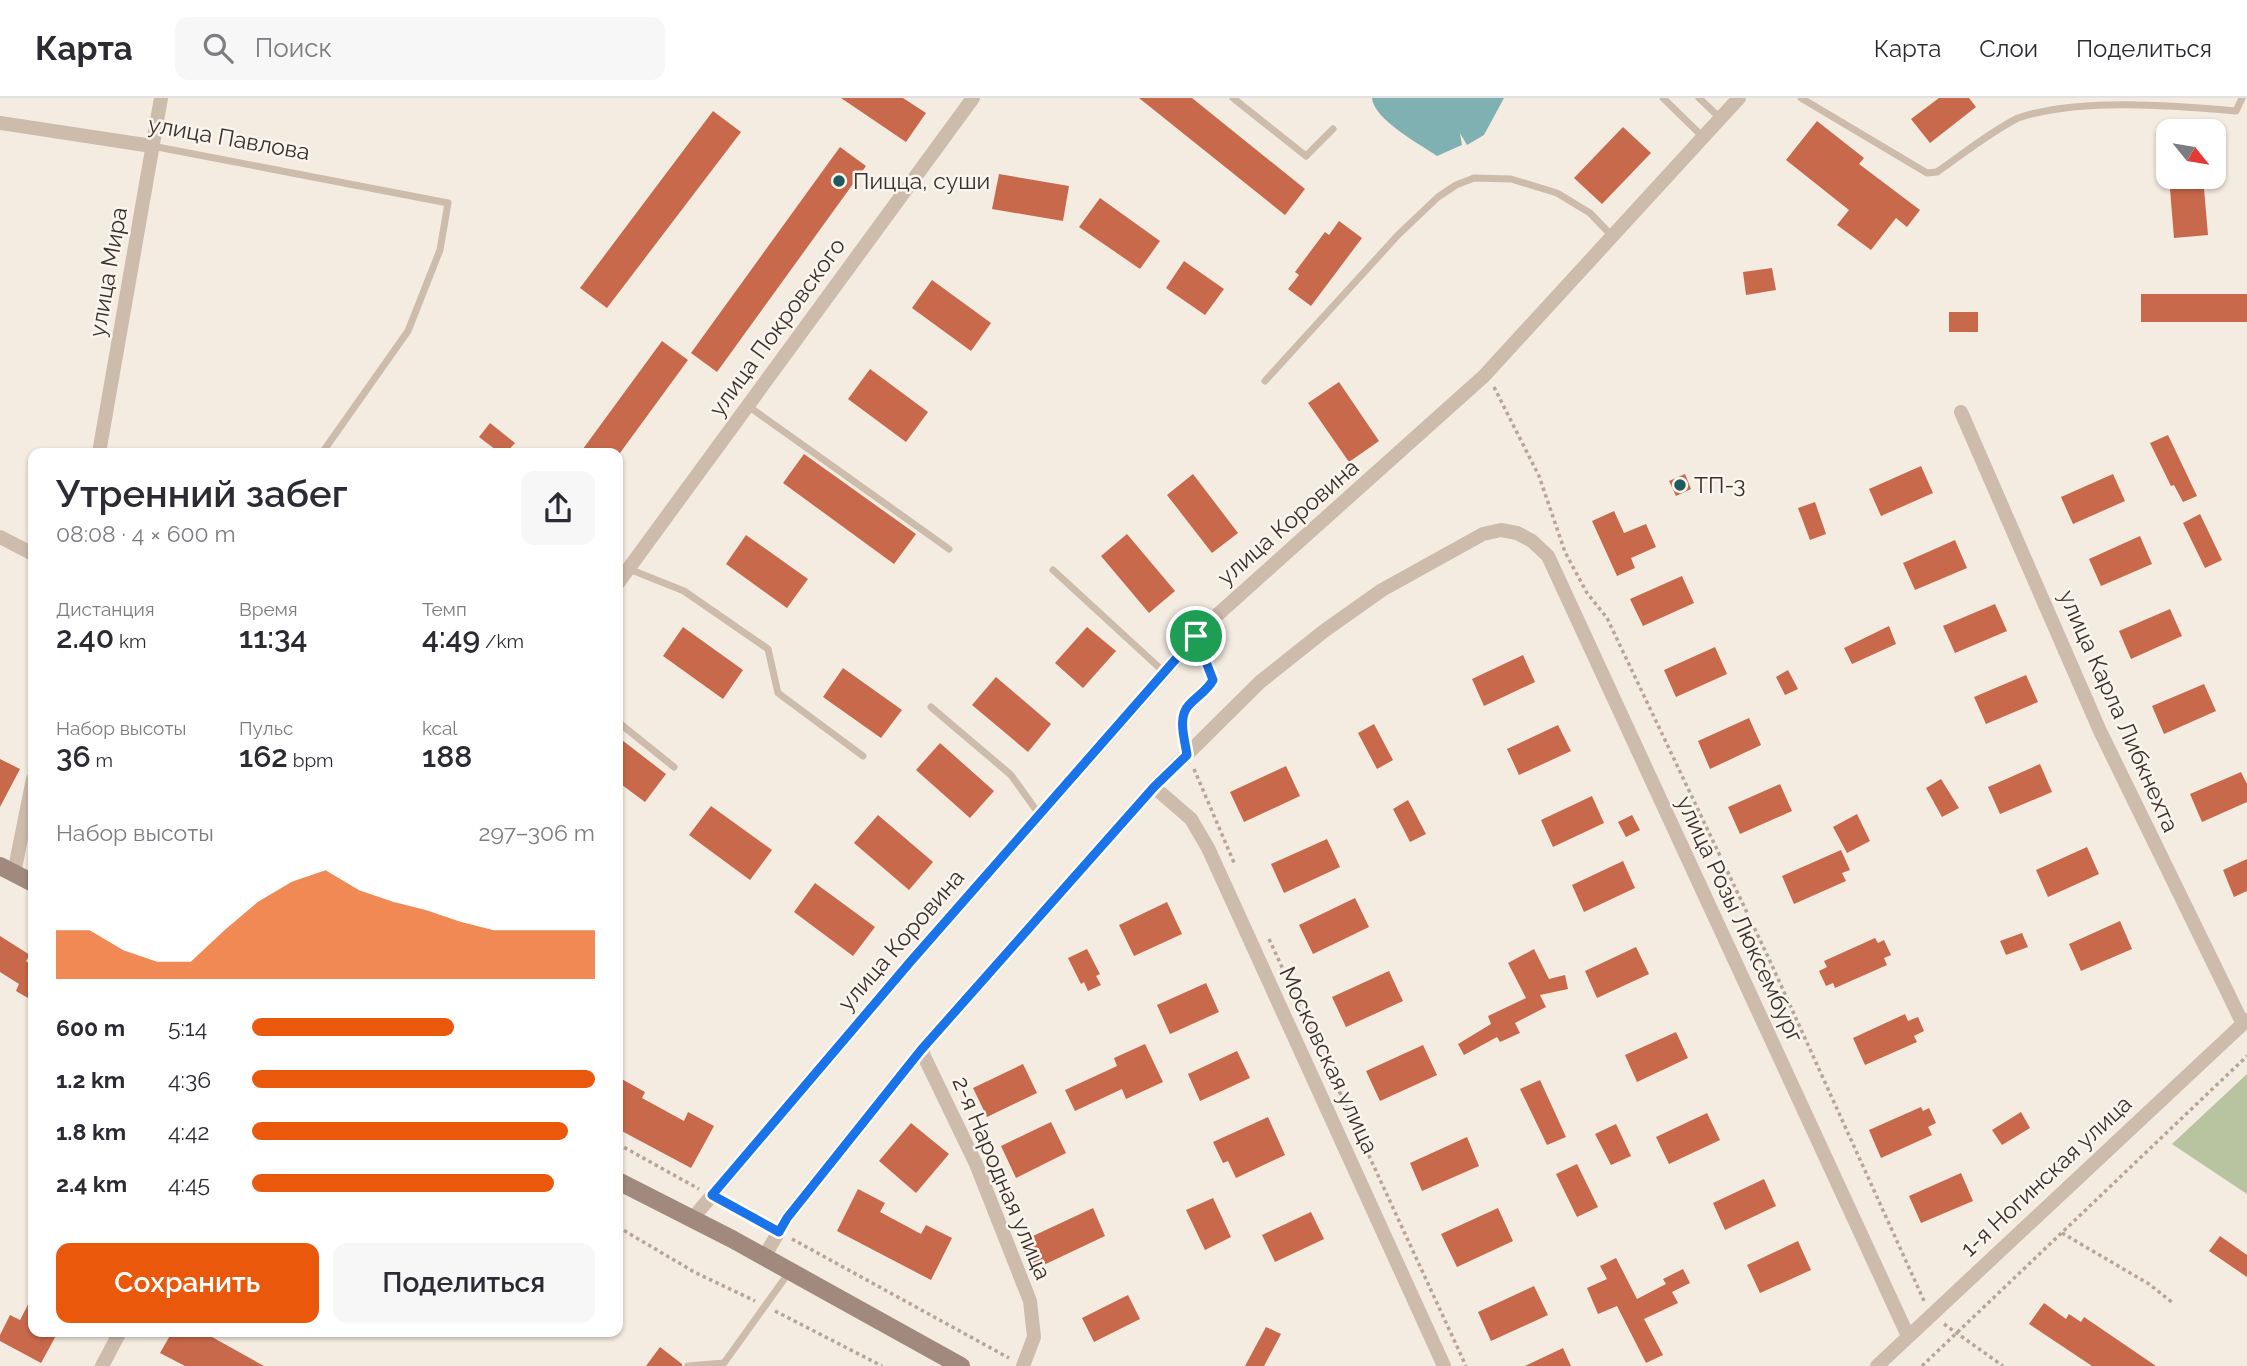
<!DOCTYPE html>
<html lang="ru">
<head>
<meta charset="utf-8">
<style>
	body { margin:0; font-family:Raleway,sans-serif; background:#f7f7f7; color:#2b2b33; height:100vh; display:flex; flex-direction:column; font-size:26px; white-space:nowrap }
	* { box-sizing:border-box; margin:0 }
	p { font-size:23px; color:#7c7c81 }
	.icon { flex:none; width:38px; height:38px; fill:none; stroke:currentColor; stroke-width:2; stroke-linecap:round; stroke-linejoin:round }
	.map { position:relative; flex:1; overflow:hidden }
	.drawer { position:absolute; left:28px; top:350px; width:595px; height:889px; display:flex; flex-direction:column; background:#fff; border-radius:14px; box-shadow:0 2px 5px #0004 }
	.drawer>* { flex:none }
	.needle { width:46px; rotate:120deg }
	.controls { position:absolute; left:2156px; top:21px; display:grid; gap:14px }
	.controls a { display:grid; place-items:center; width:70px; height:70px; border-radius:14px; background:#fff; box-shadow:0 2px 5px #0004; font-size:35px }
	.pin { position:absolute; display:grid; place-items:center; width:60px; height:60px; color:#fff; margin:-30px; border:4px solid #fff; border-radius:50%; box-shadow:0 2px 7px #0007 }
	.round { display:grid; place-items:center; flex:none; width:74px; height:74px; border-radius:14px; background:#f7f7f7 }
	.summary { display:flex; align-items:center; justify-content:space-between; height:119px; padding:0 28px }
	h1 { font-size:38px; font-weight:600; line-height:52px }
	.stats { display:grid; grid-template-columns:repeat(3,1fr); gap:10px; height:119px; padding:7px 28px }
	.stats div { display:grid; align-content:center }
	.stats b { font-size:30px; font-weight:600 }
	.stats small { font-size:19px; font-weight:400 }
	.stats p { font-size:19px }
	.chart { height:196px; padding:14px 28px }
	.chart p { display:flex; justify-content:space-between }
	.chart svg { width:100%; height:126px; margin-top:7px; fill:#ea580c; opacity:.7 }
	.cta { display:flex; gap:14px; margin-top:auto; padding:14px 28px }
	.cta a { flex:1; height:80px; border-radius:14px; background:#ea580c; color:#fff; font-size:28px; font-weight:600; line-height:80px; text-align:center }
	.cta a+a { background:#f7f7f7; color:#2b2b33 }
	ul { padding:0 28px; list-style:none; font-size:23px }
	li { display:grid; grid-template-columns:112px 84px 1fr; align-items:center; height:52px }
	li i { height:18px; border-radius:9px; background:#ea580c }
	header { display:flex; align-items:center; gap:42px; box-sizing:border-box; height:98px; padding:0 35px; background:#fff; border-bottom:2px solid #e1e1e2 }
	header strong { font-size:33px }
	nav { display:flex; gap:38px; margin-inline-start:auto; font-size:24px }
	.search { width:490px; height:63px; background:#f7f7f7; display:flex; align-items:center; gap:18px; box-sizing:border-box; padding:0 24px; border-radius:14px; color:#7c7c81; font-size:26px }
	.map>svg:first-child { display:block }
</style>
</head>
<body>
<header>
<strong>Карта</strong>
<div class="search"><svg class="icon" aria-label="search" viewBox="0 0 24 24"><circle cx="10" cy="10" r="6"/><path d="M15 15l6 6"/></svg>Поиск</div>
<nav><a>Карта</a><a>Слои</a><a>Поделиться</a></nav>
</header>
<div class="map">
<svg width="2247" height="1268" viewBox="0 0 2247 1268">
	<rect width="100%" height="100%" fill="#f4ebe1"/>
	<polygon fill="#b8c4a0" points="2247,976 2247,1096 2172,1046"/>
	<path fill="#7fb0b2" d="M1372,0H1504L1484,37L1467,47L1460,35L1462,47L1437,58C1420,46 1374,22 1372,0Z"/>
	<g fill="#c8694b">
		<polygon points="841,0 903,0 926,15 906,44"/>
		<polygon points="1139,0 1192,0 1305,91 1285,117"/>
		<polygon points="1939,0 1969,0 1976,9 1930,45 1911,21"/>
		<polygon points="713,13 741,34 607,210 580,190"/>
		<polygon points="1817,23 1864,60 1859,66 1920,112 1907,129 1896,120 1871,152 1837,127 1849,112 1786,62"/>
		<polygon points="1623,29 1651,55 1602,106 1574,80"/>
		<polygon points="840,49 866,68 717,274 691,255"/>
		<polygon points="999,76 1069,88 1063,123 992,111"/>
		<polygon points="2169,79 2203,79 2208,137 2174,140"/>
		<polygon points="1100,100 1160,143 1140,171 1079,129"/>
		<polygon points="1339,123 1362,140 1311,208 1288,191 1299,177 1295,174 1325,134 1329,137"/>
		<polygon points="1184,163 1224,191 1205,217 1166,190"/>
		<polygon points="1772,170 1776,192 1746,197 1743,174"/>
		<polygon points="932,182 991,225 971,253 912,210"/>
		<rect x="2141" y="196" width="106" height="28"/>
		<rect x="1949" y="214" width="29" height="20"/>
		<polygon points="662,243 688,262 620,355 580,355"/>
		<polygon points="870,271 928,314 906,344 848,301"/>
		<polygon points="1339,284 1379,343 1349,364 1308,305"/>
		<polygon points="490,325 515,345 506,355 500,355 479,339"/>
		<polygon points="2168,337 2197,398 2183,404 2174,387 2171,388 2150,345"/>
		<polygon points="804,356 916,436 894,466 783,385"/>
		<polygon points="1921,368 1933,395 1881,418 1869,391"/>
		<polygon points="1193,376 1238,435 1212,455 1167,397"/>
		<polygon points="1685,376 1691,391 1676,398 1669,383"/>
		<polygon points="2113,376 2125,403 2073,426 2061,399"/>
		<polygon points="1815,404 1826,436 1810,442 1798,410"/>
		<polygon points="1614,413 1624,435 1646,426 1656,449 1631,460 1635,470 1617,478 1592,423"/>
		<polygon points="2200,416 2222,462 2205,470 2183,425"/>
		<polygon points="1127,436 1175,493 1149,515 1101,458"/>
		<polygon points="746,437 808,481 787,510 726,466"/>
		<polygon points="2140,438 2152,466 2101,488 2089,461"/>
		<polygon points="1955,442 1967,470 1915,492 1903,465"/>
		<polygon points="1682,478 1694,505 1643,528 1630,501"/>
		<polygon points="1995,506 2007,533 1955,555 1943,528"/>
		<polygon points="2170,511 2182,538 2131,561 2119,533"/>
		<polygon points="1889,528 1896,546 1852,566 1844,550"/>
		<polygon points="683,529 743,572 723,601 663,558"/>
		<polygon points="1087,529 1116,553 1083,590 1055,565"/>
		<polygon points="1715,549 1727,576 1676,599 1664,572"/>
		<polygon points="1523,557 1535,584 1484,608 1472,581"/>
		<polygon points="843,570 902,612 881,640 823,599"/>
		<polygon points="1788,572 1798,591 1785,597 1776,579"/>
		<polygon points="2026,577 2038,604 1986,626 1974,599"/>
		<polygon points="996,579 1051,626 1028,654 972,607"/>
		<polygon points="2204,586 2216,613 2164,636 2152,608"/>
		<polygon points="1749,620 1761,647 1710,671 1698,643"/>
		<polygon points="1374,626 1393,662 1377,671 1358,635"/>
		<polygon points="1558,627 1571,653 1519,677 1507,651"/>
		<polygon points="618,639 666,676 645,704 618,684"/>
		<polygon points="940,645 994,693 970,720 916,672"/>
		<polygon points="0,661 20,671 0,709"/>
		<polygon points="2040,666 2052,694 2000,716 1988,689"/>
		<polygon points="1286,668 1300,698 1244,724 1230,694"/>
		<polygon points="2241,674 2247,686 2247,704 2202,724 2190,696"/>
		<polygon points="1941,681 1959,710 1942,719 1926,690"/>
		<polygon points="1780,686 1792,713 1740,736 1728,709"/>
		<polygon points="1592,698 1604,725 1553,749 1541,722"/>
		<polygon points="1408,702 1426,736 1410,744 1393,711"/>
		<polygon points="711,708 772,752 750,782 689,737"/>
		<polygon points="1857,716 1870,743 1847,755 1833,729"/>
		<polygon points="878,717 933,764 909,792 854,745"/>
		<polygon points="1632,717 1640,732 1626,739 1618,724"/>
		<polygon points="1327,741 1340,769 1284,795 1271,766"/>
		<polygon points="2087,749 2099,776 2048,799 2036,772"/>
		<polygon points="1841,752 1850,772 1842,775 1846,783 1794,806 1782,778"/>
		<polygon points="2247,761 2247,793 2234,799 2223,772"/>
		<polygon points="1623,763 1635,790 1584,814 1572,787"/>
		<polygon points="815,785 875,829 853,858 794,814"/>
		<polygon points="1355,800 1369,829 1313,856 1299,827"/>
		<polygon points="1167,804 1182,836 1134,858 1119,827"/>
		<polygon points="2120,823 2132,851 2081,873 2069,846"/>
		<polygon points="2022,835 2028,849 2006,857 2000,843"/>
		<polygon points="0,838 30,857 26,863 30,866 33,861 33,903 16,893 19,886 0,874"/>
		<polygon points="1875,840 1878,845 1884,842 1891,857 1884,860 1887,867 1835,890 1833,885 1826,888 1819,873 1827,869 1824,863"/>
		<polygon points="1636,849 1649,876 1597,900 1585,873"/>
		<polygon points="1087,851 1100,876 1096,878 1101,887 1088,893 1084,884 1081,886 1068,860"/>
		<polygon points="1534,851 1549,881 1565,877 1568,891 1540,897 1546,909 1515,925 1520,935 1500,944 1497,939 1464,957 1458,946 1491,926 1488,918 1526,900 1508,865"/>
		<polygon points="1389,873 1403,903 1346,929 1332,899"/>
		<polygon points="1206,885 1219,914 1170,936 1157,907"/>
		<polygon points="1905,916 1908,923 1918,919 1924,933 1914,938 1917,944 1865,967 1853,940"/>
		<polygon points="1676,934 1688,960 1637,984 1625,957"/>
		<polygon points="1145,946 1163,984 1126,1001 1122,991 1075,1013 1065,992 1117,968 1114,960"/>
		<polygon points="1423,947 1437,977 1380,1003 1366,973"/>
		<polygon points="1237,953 1250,980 1200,1003 1188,976"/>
		<polygon points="1023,966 1037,995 987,1019 973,990"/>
		<polygon points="618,979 645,994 642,1000 684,1023 688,1014 714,1028 691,1070 618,1031"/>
		<polygon points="1540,982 1566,1039 1547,1047 1520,991"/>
		<polygon points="1921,1009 1923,1013 1929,1010 1936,1025 1928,1029 1932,1037 1881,1060 1869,1032"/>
		<polygon points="2021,1014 2030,1030 2002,1047 1992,1032"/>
		<polygon points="1707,1015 1720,1042 1669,1066 1656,1039"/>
		<polygon points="1268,1019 1285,1057 1236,1080 1228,1063 1223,1065 1213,1044"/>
		<polygon points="1051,1024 1066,1055 1016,1080 1001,1048"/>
		<polygon points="911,1025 949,1056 916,1095 879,1063"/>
		<polygon points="1616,1026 1631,1058 1611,1067 1595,1036"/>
		<polygon points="1467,1039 1479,1068 1422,1093 1410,1065"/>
		<polygon points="1577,1066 1598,1109 1577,1119 1556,1076"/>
		<polygon points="1961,1075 1973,1103 1921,1125 1909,1098"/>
		<polygon points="1764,1081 1776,1108 1725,1132 1713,1105"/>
		<polygon points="858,1091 885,1105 880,1114 921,1136 926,1127 952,1140 931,1182 837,1133"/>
		<polygon points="1213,1100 1231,1139 1205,1152 1186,1112"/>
		<polygon points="1093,1110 1105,1138 1033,1172 1020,1144"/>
		<polygon points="1498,1110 1513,1143 1457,1169 1441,1136"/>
		<polygon points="1311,1114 1324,1141 1275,1164 1262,1137"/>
		<polygon points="2220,1138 2247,1157 2247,1179 2209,1153"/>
		<polygon points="1798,1143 1811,1172 1760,1195 1747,1167"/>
		<polygon points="1616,1160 1637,1201 1666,1186 1663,1181 1683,1171 1690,1185 1672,1194 1678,1205 1644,1221 1663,1257 1646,1265 1617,1208 1598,1216 1587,1190 1607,1181 1600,1168"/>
		<polygon points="1534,1188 1548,1217 1491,1243 1478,1214"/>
		<polygon points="33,1197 33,1234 58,1234 41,1265 0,1243 0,1237 10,1217 20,1222"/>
		<polygon points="1128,1197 1140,1221 1094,1244 1082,1220"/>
		<polygon points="2044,1205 2066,1221 2069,1216 2081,1224 2084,1219 2156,1268 2092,1268 2029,1226"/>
		<polygon points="1266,1229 1281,1236 1264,1268 1245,1268"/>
		<polygon points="172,1234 203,1234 264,1268 185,1268 160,1255"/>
		<polygon points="660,1249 682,1266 682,1268 646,1268"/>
		<polygon points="1563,1250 1571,1268 1525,1268"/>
	</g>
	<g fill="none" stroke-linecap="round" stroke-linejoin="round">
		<g stroke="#b9a596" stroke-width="3.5" stroke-dasharray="3.5 3.5" stroke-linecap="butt">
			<polyline points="1494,289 1539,378 1565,454 1587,495 1607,520 1770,863 1925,1205"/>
			<path d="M1184,637C1179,602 1198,607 1213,582L1202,554"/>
			<polyline points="1194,671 1235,767"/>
			<polyline points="1269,841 1466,1268"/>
			<polyline points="618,1046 699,1091"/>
			<polyline points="724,1104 767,1128"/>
			<polyline points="618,1129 696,1175 755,1203"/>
			<polyline points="2062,1135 2149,1186 2173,1205"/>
			<polyline points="792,1141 1009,1260"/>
			<polyline points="775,1213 882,1268"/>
			<polyline points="1944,1226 2003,1268"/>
			<polyline points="1922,1268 2247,958"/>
		</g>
		<g stroke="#cdbbac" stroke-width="7">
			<polyline points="1233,0 1306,58 1333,31"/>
			<polyline points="1663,0 1703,39"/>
			<polyline points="1699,0 1720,20"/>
			<path d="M1801,0L1927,75L1937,74C1963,56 1990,34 2018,20C2078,0 2170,7 2236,13L2242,0"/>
			<polyline points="152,48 448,105 440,152 408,233 322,355"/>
			<polyline points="1265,283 1398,137 1438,99 1456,87 1474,80 1511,81 1557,95 1590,115 1612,138"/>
			<polyline points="748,308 949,451"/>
			<polyline points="629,471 684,493 768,551 778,595 863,658"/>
			<polyline points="1053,472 1164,574"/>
			<polyline points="931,609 1011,677 1039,716"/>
			<polyline points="618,624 674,669"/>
			<polyline points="688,1268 724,1265 790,1173"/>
		</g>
		<g stroke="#cdbbac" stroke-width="14">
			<polyline points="0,25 152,48"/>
			<polyline points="1961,314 2100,633 2243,926"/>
			<polyline points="99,355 161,0"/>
			<polyline points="0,439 33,456"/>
			<polyline points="618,485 973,0"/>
			<polyline points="1154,689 1191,721 1208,750 1444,1268"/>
			<polyline points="14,775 33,681"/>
			<polyline points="921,952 976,1066 1030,1203 1034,1239 1023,1268"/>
			<polyline points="692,1121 911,863 1206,527 1484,278 1739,0"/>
			<polyline points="764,1159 787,1120 921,952 1154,689 1260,584 1324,533 1382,492 1483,436 1501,432 1517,435 1532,443 1548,458 1908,1238"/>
			<polyline points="102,1268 120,1234"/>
			<polyline points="1877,1268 2247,922"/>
		</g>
		<g stroke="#a18a7d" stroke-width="18">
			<polyline points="0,768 33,785"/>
			<polyline points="618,1083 732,1141 961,1268"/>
		</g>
	</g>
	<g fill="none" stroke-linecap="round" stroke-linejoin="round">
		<defs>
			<path id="route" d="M1196,538L1213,582C1207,593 1197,598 1189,607C1177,619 1185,642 1187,657L1154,689L921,952L787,1120L779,1134L712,1097L911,863Z"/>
		</defs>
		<use href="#route" stroke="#fff" stroke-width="14"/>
		<use href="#route" stroke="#1a73e8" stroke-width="9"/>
	</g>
	<g fill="#1f5a5e" stroke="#fbf5ee" stroke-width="2.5">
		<circle cx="839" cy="83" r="7"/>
		<circle cx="1680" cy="387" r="7"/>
	</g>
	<g text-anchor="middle" stroke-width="5" stroke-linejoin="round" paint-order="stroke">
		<g font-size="23" fill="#3b302b" stroke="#fbf5ee">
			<text transform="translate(229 40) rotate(10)" y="8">улица Павлова</text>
			<text transform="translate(108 174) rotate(-80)" y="8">улица Мира</text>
			<text transform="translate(777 229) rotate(-54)" y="8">улица Покровского</text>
			<text transform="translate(1288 424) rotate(-41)" y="8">улица Коровина</text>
			<text transform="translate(2119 613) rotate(66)" y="8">улица Карла Либкнехта</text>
			<text transform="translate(1740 821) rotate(65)" y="8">улица Розы Люксембург</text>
			<text transform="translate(901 842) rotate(-49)" y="8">улица Коровина</text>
			<text transform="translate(1329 962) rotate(65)" y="8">Московская улица</text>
			<text transform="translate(2046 1078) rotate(-43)" y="8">1-я Ногинская улица</text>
			<text transform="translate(1002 1080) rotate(67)" y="8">2-я Народная улица</text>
		</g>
		<g font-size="23" fill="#3b302b" stroke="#fbf5ee" text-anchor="start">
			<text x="853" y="91">Пицца, суши</text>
			<text x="1694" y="395">ТП-3</text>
		</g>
	</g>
</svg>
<div class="controls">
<a><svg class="needle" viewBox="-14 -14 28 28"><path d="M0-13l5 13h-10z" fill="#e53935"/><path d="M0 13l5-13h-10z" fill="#7c7c81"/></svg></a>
</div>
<div class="pin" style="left:1196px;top:538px;background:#1e9e55"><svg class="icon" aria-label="arrive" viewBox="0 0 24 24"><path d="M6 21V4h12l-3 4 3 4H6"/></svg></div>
<section class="drawer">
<div class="summary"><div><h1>Утренний забег</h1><p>08:08 · 4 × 600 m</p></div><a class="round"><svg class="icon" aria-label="share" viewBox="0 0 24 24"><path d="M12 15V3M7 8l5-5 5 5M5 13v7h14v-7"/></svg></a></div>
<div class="stats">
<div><p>Дистанция</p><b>2.40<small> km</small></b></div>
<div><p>Время</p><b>11:34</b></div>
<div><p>Темп</p><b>4:49<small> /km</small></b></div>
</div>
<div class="stats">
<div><p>Набор высоты</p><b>36<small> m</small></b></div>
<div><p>Пульс</p><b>162<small> bpm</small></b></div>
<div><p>kcal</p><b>188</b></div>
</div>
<div class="chart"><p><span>Набор высоты</span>297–306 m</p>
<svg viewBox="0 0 160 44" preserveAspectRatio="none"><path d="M0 44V27L10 27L20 34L30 38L40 38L50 27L60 17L70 10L80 6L90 13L100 17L110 20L120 24L130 27L140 27L150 27L160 27V44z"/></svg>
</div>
<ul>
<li><b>600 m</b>5:14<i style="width:59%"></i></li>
<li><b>1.2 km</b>4:36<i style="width:100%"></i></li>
<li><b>1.8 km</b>4:42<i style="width:92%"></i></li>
<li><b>2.4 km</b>4:45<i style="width:88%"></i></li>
</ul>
<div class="cta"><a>Сохранить</a><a>Поделиться</a></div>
</section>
</div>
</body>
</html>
